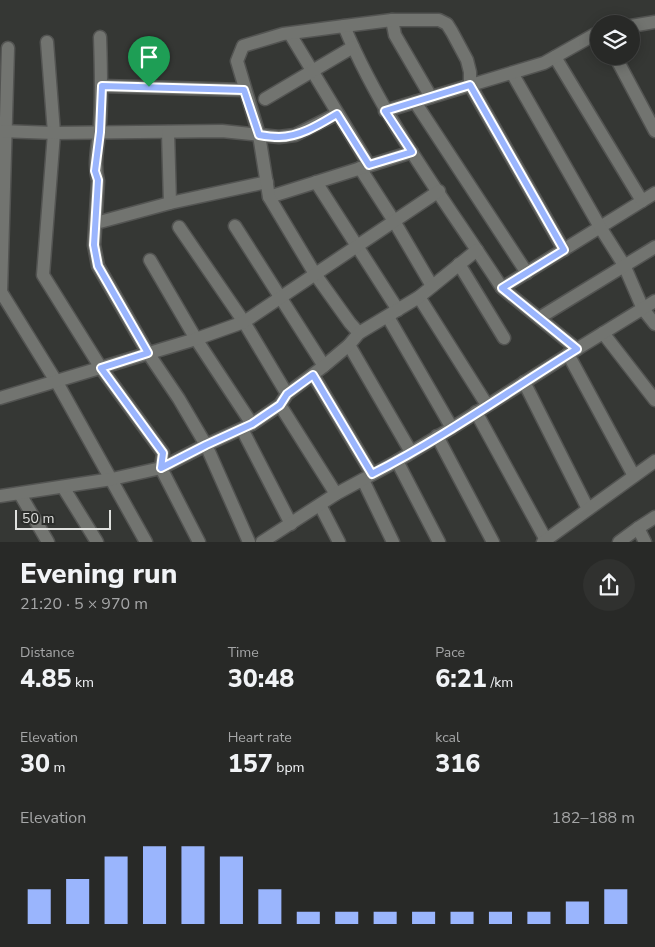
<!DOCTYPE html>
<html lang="en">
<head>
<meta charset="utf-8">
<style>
	body { margin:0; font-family:"Nunito Sans",sans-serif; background:#30312f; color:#f1f3f6; height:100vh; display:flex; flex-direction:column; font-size:19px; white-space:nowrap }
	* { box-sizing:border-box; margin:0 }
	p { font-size:16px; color:#a5a6a7 }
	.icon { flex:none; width:28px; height:28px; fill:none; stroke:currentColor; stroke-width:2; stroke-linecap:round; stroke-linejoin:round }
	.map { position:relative; height:542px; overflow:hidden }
	.sheet { display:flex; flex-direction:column; background:#282927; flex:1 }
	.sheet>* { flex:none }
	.tools { position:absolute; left:590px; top:15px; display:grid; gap:10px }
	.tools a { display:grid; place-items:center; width:50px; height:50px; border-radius:50%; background:#282927; box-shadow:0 2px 12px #0003,0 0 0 1px #444544; font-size:25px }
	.scale { position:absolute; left:15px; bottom:12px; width:96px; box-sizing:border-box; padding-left:5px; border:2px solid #dfe0de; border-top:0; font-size:14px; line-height:18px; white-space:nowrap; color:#dfe0de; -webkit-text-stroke:4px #2b2d2a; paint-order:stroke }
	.pin { position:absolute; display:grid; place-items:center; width:42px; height:42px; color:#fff; margin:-51px -21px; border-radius:50% 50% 50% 0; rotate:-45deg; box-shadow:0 0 5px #0007 }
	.pin .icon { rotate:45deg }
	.round { display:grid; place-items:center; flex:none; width:52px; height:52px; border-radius:26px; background:#30312f }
	.head { display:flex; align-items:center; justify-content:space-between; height:85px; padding:0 20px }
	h1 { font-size:28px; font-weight:800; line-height:38px }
	.figures { display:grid; grid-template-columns:repeat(3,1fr); gap:8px; height:85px; padding:5px 20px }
	.figures div { display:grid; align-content:center }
	.figures b { font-size:25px; font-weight:800 }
	.figures small { font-size:14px; font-weight:400 }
	.figures p { font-size:14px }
	.chart { height:140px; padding:10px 20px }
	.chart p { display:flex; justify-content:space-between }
	.chart svg { width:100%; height:90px; margin-top:5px; stroke:#9ab5fd; stroke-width:6 }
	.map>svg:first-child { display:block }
</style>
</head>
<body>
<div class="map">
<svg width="655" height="542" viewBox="0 0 655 542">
	<rect width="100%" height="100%" fill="#353734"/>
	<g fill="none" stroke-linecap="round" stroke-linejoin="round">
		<defs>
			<g id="minor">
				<polyline points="392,20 395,35 431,97"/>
				<path d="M344,26C383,120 447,203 502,288L655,193"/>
				<polyline points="631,26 655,22"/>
				<polyline points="290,34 369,165"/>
				<path d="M100,37C101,66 102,94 100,123C99,142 93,163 98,181L94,245L98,266L148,353L179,399L206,445L249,542"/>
				<polyline points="47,42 54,133 43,275 101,368 163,453 161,468 199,542"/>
				<polyline points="8,48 1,292 59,386 146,542"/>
				<polyline points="615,56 655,131"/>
				<polyline points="555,57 642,201"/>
				<polyline points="512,73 600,227 624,265 643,309 655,324"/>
				<polyline points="102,86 244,90"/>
				<polyline points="265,99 353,47"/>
				<polyline points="415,102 527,273"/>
				<polyline points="385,111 544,63 599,32"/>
				<polyline points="0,131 54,133 222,131 279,137 295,135 337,114"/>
				<polyline points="168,132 170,203"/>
				<polyline points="360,168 394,221 432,286"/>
				<polyline points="316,182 398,310"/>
				<polyline points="269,197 412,152"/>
				<polyline points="96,223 170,203 267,182"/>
				<polyline points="235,226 324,366"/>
				<polyline points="179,227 244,322 287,394"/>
				<polyline points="150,260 196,339 252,424"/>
				<polyline points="459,264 504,338"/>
				<polyline points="502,288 577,349"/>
				<polyline points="419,297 487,405"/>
				<polyline points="388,317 452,428"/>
				<polyline points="539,318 655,247"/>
				<polyline points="359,333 350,323 315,274 269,197 259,135 237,61 243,46 283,34 344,26 392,20 439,20 447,24 452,32 467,60 470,72 470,85 564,250"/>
				<polyline points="603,333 655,400"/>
				<polyline points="349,345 411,452"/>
				<polyline points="568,354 634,476"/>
				<polyline points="313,375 372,474"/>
				<polyline points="524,382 588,509"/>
				<polyline points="0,398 196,339 244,322 439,191"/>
				<polyline points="280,405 336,494"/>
				<polyline points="476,412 546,540"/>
				<polyline points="242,429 291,524"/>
				<polyline points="437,436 493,542"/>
				<polyline points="397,461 439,542"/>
				<polyline points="363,480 393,542"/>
				<polyline points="63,487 97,542"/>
				<polyline points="20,494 48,542"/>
				<polyline points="0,496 112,479 161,468 206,445 252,424 280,405 287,394 324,366 349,345 359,333 419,297 477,250"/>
				<polyline points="320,505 339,542"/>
				<polyline points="262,542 336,494 397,461 452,428 577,349 655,301"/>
				<polyline points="543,542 655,461"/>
				<polyline points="619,542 638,528"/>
				<polyline points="645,542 638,528 655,517"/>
			</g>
		</defs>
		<use href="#minor" stroke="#535452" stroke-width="15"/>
		<use href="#minor" stroke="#727470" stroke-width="12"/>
	</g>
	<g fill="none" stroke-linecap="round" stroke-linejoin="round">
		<defs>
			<path id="route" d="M470,85L564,250L502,288L577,349C509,391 443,438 372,474L313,375L287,394L280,405L252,424L206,445L161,468L163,453L101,368L148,353L98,266L94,245L98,180L95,171L100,132L102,86L244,90L259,135C265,136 272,137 279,137C300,137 320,124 337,114L369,165L412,152L385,111Z"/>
		</defs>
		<use href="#route" stroke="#fff" stroke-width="10"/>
		<use href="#route" stroke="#9ab5fd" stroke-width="6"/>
	</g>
</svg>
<div class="tools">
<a><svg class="icon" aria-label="layers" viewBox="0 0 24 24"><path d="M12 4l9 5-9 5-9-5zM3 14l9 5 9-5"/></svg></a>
</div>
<div class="scale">50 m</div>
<div class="pin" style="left:149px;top:87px;background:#1e9e55"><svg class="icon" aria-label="arrive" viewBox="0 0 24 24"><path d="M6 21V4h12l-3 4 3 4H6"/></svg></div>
</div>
<section class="sheet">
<div class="head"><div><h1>Evening run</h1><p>21:20 · 5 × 970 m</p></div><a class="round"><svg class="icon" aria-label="share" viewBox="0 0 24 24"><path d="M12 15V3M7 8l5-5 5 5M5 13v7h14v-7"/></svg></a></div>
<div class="figures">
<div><p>Distance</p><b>4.85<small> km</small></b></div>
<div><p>Time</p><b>30:48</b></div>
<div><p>Pace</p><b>6:21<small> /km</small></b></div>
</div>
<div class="figures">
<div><p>Elevation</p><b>30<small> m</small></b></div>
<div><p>Heart rate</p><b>157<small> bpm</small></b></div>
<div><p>kcal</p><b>316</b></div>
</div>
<div class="chart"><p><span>Elevation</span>182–188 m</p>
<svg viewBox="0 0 160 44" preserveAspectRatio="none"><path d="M5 44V27M15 44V22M25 44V11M35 44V6M45 44V6M55 44V11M65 44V27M75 44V38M85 44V38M95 44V38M105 44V38M115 44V38M125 44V38M135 44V38M145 44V33M155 44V27"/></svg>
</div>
</section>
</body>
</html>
